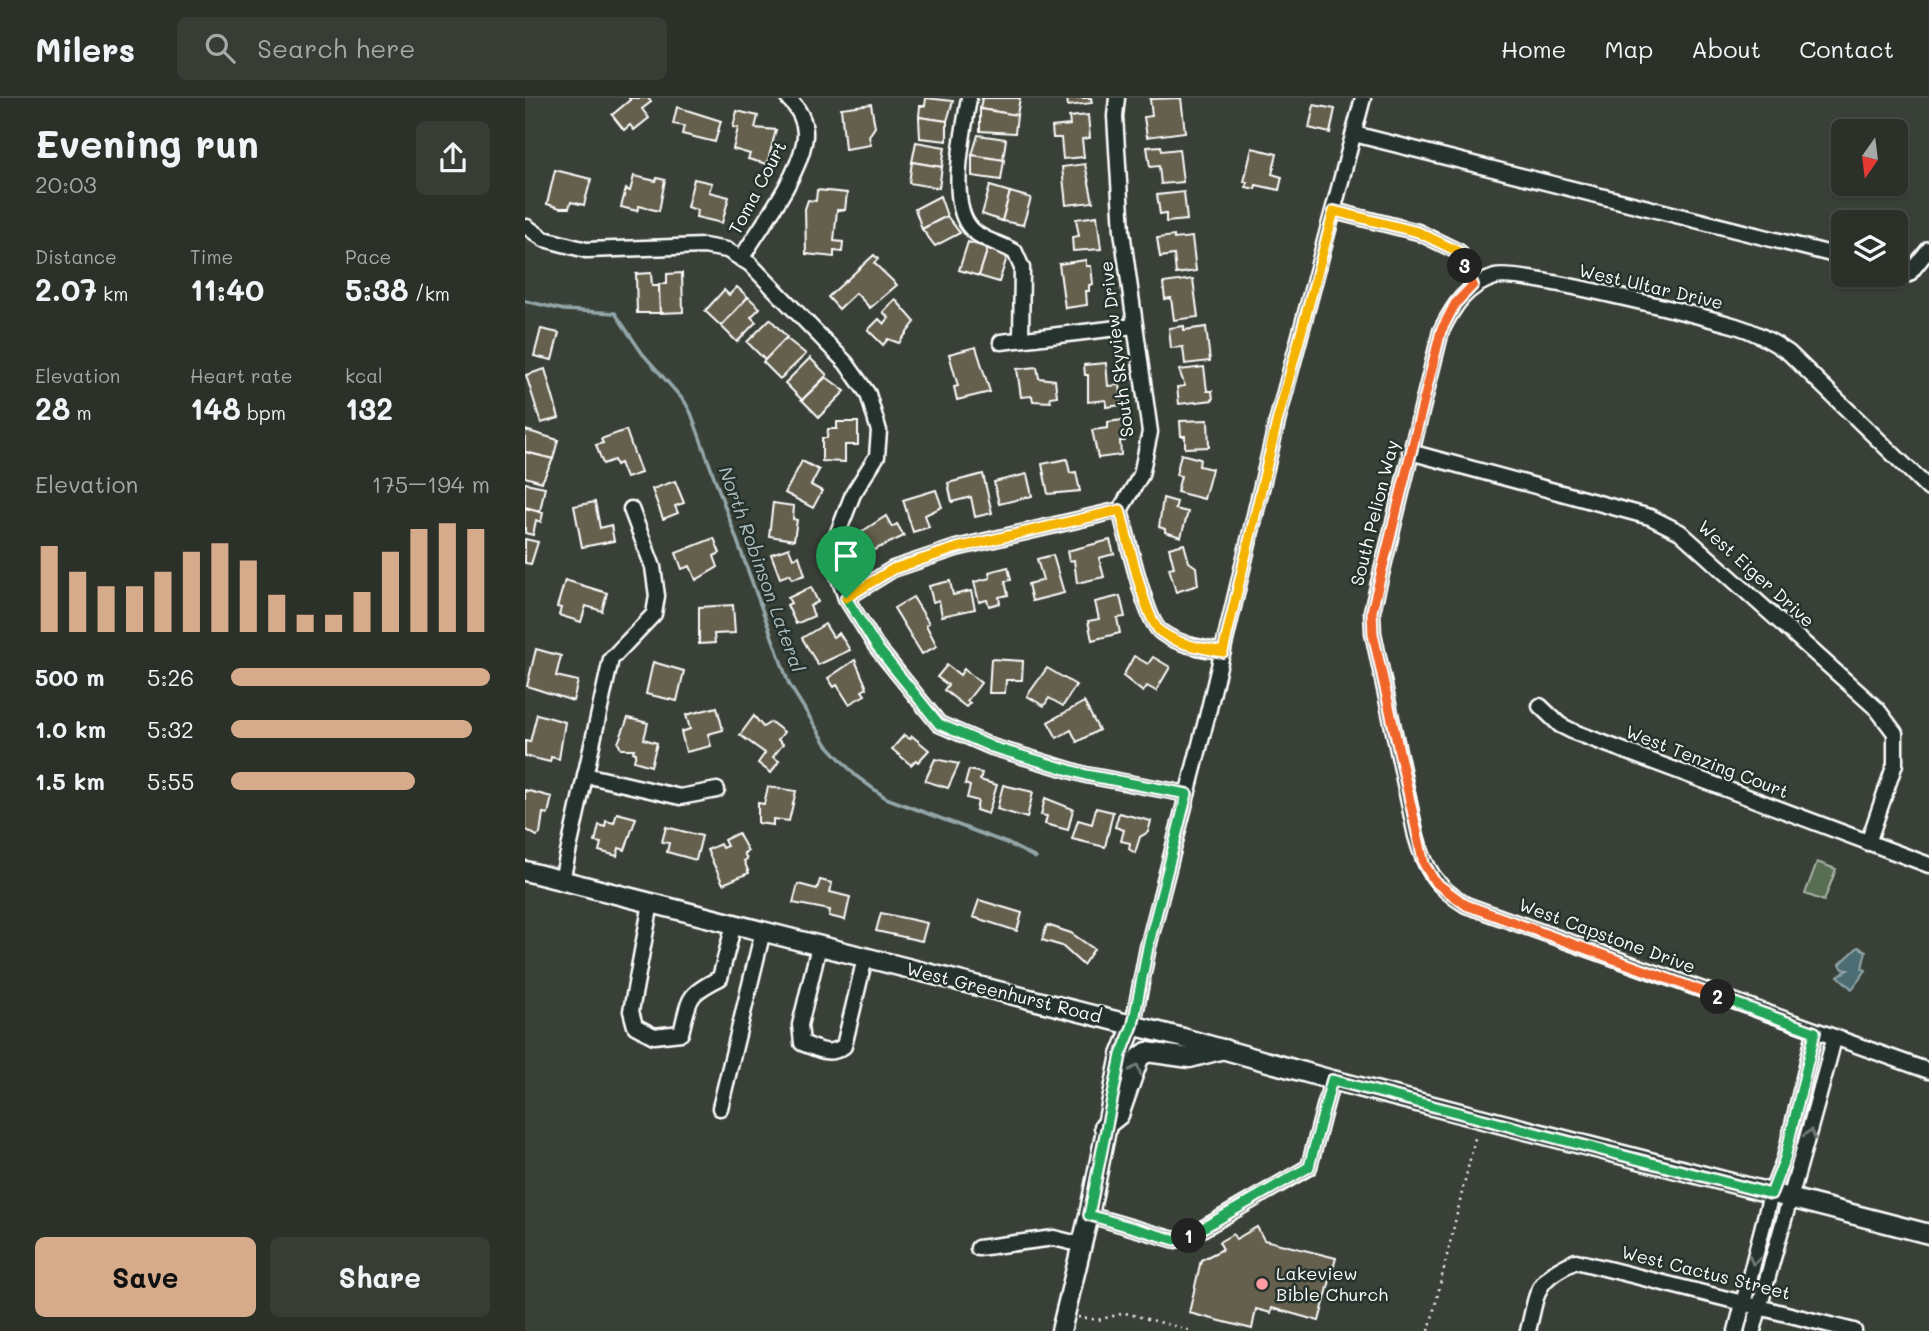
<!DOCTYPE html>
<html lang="en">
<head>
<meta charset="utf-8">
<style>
	body { margin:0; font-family:Mali,sans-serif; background:#373c35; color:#f1f3f6; height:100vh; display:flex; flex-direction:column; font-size:26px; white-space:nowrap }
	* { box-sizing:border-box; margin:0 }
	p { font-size:23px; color:#a6a9a8 }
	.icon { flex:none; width:38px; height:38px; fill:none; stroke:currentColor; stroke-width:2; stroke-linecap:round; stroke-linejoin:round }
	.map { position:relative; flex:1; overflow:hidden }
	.side { display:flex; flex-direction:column; background:#2b3029; width:525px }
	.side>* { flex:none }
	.needle { width:46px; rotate:194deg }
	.fabs { position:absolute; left:1306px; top:21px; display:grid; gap:14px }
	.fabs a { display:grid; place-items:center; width:77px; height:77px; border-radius:10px; background:#2b3029; box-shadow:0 2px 5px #0004,0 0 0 2px #474b46; font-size:35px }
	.pin { position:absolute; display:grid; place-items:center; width:60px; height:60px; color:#fff; margin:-72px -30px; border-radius:50% 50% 50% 0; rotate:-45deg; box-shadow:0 0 7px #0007 }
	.pin .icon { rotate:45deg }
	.km { position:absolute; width:35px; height:35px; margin:-18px; border-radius:50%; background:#222; color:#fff; font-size:19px; line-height:35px; text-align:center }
	.round { display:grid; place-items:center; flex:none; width:74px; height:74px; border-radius:10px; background:#373c35 }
	.overview { display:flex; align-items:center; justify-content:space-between; height:119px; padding:0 35px }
	h1 { font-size:38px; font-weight:800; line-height:52px }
	.figures { display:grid; grid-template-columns:repeat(3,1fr); gap:10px; height:119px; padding:7px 35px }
	.figures div { display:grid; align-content:center }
	.figures b { font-size:30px; font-weight:800 }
	.figures small { font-size:19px; font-weight:400 }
	.figures p { font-size:19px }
	.chart { height:196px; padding:14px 35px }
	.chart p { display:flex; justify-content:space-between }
	.chart svg { width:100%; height:126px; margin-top:7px; stroke:#d6ab8b; stroke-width:6 }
	.button { display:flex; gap:14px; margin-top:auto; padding:14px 35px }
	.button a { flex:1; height:80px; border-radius:10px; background:#d6ab8b; color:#111; font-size:28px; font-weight:800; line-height:80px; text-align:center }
	.button a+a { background:#373c35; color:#f1f3f6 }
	ul { padding:0 35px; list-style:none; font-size:23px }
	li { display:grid; grid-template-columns:112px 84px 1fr; align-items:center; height:52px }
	li i { height:18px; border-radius:9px; background:#d6ab8b }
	header { display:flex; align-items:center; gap:42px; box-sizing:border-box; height:98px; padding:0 35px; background:#2b3029; border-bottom:2px solid #474b46 }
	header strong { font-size:33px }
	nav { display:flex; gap:38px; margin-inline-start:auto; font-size:24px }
	.search { width:490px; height:63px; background:#373c35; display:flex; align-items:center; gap:18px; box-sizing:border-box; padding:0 24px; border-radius:10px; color:#a6a9a8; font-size:26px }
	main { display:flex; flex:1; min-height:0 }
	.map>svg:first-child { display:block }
</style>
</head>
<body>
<header>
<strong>Milers</strong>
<div class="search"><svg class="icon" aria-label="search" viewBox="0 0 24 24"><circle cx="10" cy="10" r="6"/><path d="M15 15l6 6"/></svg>Search here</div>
<nav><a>Home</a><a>Map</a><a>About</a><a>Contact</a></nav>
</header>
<main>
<section class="side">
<div class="overview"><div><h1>Evening run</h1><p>20:03</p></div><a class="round"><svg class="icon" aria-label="share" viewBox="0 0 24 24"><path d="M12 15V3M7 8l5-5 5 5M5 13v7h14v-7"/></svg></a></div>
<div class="figures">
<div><p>Distance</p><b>2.07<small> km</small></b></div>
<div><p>Time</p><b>11:40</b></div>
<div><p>Pace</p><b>5:38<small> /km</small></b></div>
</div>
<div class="figures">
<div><p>Elevation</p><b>28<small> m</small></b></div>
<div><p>Heart rate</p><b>148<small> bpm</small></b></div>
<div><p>kcal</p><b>132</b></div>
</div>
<div class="chart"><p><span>Elevation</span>175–194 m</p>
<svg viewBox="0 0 160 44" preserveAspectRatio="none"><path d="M5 44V14M15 44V23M25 44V28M35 44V28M45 44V23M55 44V16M65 44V13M75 44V19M85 44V31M95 44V38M105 44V38M115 44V30M125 44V16M135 44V8M145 44V6M155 44V8"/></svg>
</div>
<ul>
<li><b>500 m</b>5:26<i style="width:100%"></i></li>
<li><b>1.0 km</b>5:32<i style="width:93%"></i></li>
<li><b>1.5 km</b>5:55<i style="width:71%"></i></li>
</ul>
<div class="button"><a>Save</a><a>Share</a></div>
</section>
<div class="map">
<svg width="1404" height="1233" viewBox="0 0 1404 1233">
	<rect width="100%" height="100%" fill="#394037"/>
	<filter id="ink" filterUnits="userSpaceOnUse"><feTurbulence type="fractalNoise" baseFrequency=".0143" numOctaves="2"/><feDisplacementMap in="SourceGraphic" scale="14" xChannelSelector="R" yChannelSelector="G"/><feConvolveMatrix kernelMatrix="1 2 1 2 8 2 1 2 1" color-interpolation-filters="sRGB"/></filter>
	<g filter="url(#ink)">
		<polygon fill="#586e53" stroke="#acb6a9" stroke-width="2" points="1292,764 1311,771 1299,803 1280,796"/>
		<polygon fill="#4b6c72" stroke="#93a7aa" stroke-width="2" points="1333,849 1341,853 1337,870 1341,872 1327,891 1313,878 1323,872 1318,871 1315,866"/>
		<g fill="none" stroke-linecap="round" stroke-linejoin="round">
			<polyline stroke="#93a7aa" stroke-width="3.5" points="0,203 39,212 90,215 117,255 160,304 166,315 264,586 302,647 331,678 361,700 484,746 511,760"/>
		</g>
		<g fill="#655e4e" stroke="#fff" stroke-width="2">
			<polygon points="104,0 123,0 126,4 117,11 124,20 109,32 105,27 99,32 87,17 105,2"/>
			<polygon points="401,0 428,3 422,23 394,19 395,8 400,8"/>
			<polygon points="457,0 495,0 492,17 455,11"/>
			<polygon points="542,0 566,0 567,5 543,8"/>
			<polygon points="656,0 660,34 622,39 619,19 627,18 625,1"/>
			<polygon points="346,6 350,29 344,38 346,47 320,51 316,10"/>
			<polygon points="789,7 810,11 805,35 784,30"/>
			<polygon points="152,9 196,23 190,44 157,36 159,28 148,26"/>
			<polygon points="455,11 492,17 490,35 455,33"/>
			<polygon points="212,13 233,18 230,30 251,32 242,66 223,61 225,56 208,51 213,30 208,29"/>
			<polygon points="563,17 565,40 557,41 559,59 538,61 536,40 528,40 527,29 545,27 544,19"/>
			<polygon points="394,19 422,23 422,43 395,40"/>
			<polygon points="453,37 481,41 478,62 447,57"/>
			<polygon points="391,44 420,49 417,69 387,64"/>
			<polygon points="636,48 637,53 654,51 658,84 636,86 634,68 625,69 622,49"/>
			<polygon points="727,50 752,56 747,76 757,79 754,92 731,87 730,91 721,89 722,84 719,84"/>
			<polygon points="447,57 479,62 476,82 447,78"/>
			<polygon points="387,64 417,69 414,90 384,85"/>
			<polygon points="560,66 568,104 541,107 537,69"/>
			<polygon points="30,72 66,81 59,107 46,104 44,110 35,110 22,106"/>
			<polygon points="109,78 131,83 132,80 140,82 134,113 114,108 112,113 96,109 101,91 105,93"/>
			<polygon points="169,81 187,85 184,94 204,99 197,125 171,119 172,112 162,109"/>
			<polygon points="465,88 485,94 477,123 457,116"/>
			<polygon points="292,92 322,95 320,112 312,112 309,143 318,144 317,154 309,153 309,159 281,156 280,111 283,102 291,103"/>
			<polygon points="485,94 506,100 498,127 477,123"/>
			<polygon points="659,94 662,122 641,124 641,115 635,116 632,97"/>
			<polygon points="415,98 422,118 397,131 390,111"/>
			<polygon points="422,118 435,135 410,148 397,131"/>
			<polygon points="572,118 576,151 548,153 547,139 554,138 551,121"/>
			<polygon points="649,138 649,141 667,139 671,173 651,176 649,157 635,159 632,140"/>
			<polygon points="443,144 463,150 454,178 434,172"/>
			<polygon points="463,150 483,156 474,184 454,178"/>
			<polygon points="349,157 353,161 349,165 372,187 345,210 331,195 314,211 303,199"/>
			<polygon points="561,162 561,168 566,168 568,186 564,187 564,193 561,193 562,207 540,210 534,166"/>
			<polygon points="126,175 127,188 134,188 135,215 112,215 111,176"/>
			<polygon points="157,175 158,214 135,215 134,186 142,186 142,176"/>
			<polygon points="668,181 673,219 649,222 646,200 640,201 638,185"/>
			<polygon points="212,189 223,199 196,228 180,213 199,192 204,197"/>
			<polygon points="223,199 235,210 226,219 231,224 212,244 196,228"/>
			<polygon points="370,201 390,224 374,245 363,241 358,247 343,232 354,221 359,226 364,220 358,214"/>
			<polygon points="245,221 262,239 240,262 222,244"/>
			<polygon points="659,228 659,232 681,229 685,263 660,266 658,249 646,250 644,230"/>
			<polygon points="16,231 34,235 27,262 9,258"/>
			<polygon points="261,240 281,256 255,281 238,264"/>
			<polygon points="451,249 465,294 432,302 429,289 433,288 424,256"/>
			<polygon points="285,260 302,277 277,302 260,285"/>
			<polygon points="581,265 583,288 595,287 597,307 581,309 581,302 563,304 563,277 560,277 559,267"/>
			<polygon points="512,269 514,280 530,282 532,298 525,299 526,304 508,303 507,298 496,299 492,271"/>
			<polygon points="679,269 682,293 687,293 688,302 654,306 652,289 660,288 654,272"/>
			<polygon points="20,271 34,320 16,325 1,277"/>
			<polygon points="301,279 320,293 294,319 277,302"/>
			<polygon points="598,322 600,343 595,343 596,357 573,360 567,332 583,330 583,324"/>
			<polygon points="683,322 684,349 660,350 660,338 656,338 655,323"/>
			<polygon points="312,324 333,324 333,347 320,347 320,364 297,363 297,340 302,340 303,331 312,331"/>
			<polygon points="0,332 33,342 28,361 0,354"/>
			<polygon points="101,332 116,375 101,380 95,365 91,367 89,362 78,366 71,347 78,345 76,341"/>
			<polygon points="0,354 28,361 17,384 0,379"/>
			<polygon points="656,356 675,361 674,368 687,371 679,401 652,394 656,378 651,377"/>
			<polygon points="542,361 545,375 551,374 555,393 523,396 517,366"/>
			<polygon points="277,363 294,372 286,387 297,393 288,410 260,395"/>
			<polygon points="458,376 467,415 450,419 446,399 427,404 423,385"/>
			<polygon points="502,376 507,398 474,406 469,384"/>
			<polygon points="150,383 159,405 150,408 153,415 138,421 127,391"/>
			<polygon points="0,385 20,389 15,413 0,409"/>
			<polygon points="411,392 417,409 400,417 404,429 388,434 378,402"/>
			<polygon points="638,400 652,404 650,411 663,414 656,439 640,434 640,431 634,429"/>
			<polygon points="70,404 75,430 86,427 89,443 57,449 49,408"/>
			<polygon points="248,405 269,408 268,421 272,422 269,442 244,438"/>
			<polygon points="0,410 18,415 16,424 11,422 8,437 0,435"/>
			<polygon points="361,418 367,429 372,426 379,438 343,455 333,436"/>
			<polygon points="189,440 195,455 189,458 193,469 171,482 165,468 157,471 151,455"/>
			<polygon points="0,441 13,444 6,466 0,465"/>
			<polygon points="585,442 589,456 574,460 579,479 552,485 549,462 544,463 542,453"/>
			<polygon points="659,446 664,464 671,469 673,487 651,494 644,470 649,469 644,450"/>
			<polygon points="264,450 268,460 274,458 280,477 267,481 265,476 255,480 246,456"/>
			<polygon points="528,457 539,495 507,503 503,486 518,482 512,461"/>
			<polygon points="483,469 486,482 480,483 483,497 474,499 475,505 464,508 462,502 454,504 449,484 465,480 464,474"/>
			<polygon points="40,482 82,495 77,513 61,508 56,524 34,517 36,510 32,509"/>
			<polygon points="425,483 428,497 446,493 450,511 417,518 414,502 408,504 404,488"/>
			<polygon points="286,489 293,504 285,508 289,518 271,526 262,507 266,505 263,500"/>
			<polygon points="595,498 600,519 592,520 595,535 567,542 563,523 574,521 570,504"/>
			<polygon points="388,499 404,525 401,527 412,548 397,556 369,510"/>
			<polygon points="208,507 210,535 189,536 190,545 174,546 174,509"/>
			<polygon points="300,526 308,539 314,535 325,552 293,567 277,540"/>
			<polygon points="11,551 36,558 31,578 53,583 48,603 2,588"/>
			<polygon points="609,558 623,566 628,559 645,569 631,593 622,588 618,594 598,578"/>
			<polygon points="466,561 498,563 497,582 481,582 480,595 464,595"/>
			<polygon points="330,562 342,590 337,593 340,597 324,606 312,587 309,589 303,580"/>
			<polygon points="128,564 159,573 152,603 121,596"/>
			<polygon points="422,567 435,577 439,571 456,585 442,603 445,605 441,609 419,592 423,587 412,579"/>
			<polygon points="522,570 551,587 538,608 524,600 519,608 502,598"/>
			<polygon points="559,604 574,632 552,644 546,632 532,640 523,624"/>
			<polygon points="192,609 198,632 183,636 186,648 161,654 156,634 165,631 161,617"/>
			<polygon points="12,616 40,624 34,661 26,659 25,664 0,658 0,643 5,644"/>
			<polygon points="229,618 238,629 246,624 259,634 253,642 258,646 248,659 254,663 246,675 233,665 240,655 215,637"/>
			<polygon points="103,620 123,625 119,641 132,645 126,668 109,663 111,655 108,654 109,651 96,651 93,645"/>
			<polygon points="379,637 385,641 387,638 404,652 393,664 391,662 386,667 367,651"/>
			<polygon points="410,661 434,666 423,690 400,683"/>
			<polygon points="444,672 457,675 455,682 472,687 463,716 451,712 453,703 442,700 445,688 440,686"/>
			<polygon points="478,687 508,694 502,720 472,711"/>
			<polygon points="243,689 271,693 264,723 248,721 248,727 233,725 233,705 239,706"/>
			<polygon points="0,692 27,699 23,716 18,715 15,736 12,738 0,731"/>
			<polygon points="520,700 548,711 543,732 520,726 522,718 516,717"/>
			<polygon points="571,710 588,714 580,749 547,741 553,722 567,726"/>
			<polygon points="92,715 111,720 100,752 94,750 92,758 74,753 76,745 70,744 74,727 80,729 81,723 89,725"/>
			<polygon points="594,715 626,723 623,734 615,739 610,755 604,751 605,745 596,743 599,732 590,729"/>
			<polygon points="141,729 177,738 171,762 142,754 144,745 137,744"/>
			<polygon points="213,735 223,753 219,755 222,761 219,763 224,775 198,786 182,752 195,746 197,750 202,748 199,742"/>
			<polygon points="295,782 307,785 305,794 325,799 320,822 304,818 305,812 268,805 273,786 292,791"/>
			<polygon points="454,802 497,815 492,833 448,819"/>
			<polygon points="356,815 402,825 397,843 351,833"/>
			<polygon points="522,827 546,835 569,851 558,867 537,848 517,842"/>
			<polygon points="732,1129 739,1142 811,1160 794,1223 747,1210 746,1215 731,1211 727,1231 664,1215 676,1162 698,1151 694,1144 708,1136 711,1141"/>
		</g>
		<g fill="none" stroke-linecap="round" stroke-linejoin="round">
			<defs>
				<g id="minor">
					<path d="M444,0C439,33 423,100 444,128C454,142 476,145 490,154L497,170L496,241"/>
					<polyline points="829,36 1318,159"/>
					<polyline points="809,113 893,134 934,154 948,187"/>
					<polyline points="2,129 19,141 61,152 179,148 202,152 225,166 321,265 343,296 354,333 352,358 328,396 305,455 321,500 351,548 414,626 467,649 561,677 662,696"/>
					<path d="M216,161C236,128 272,81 279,45C283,27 275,12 263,0"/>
					<polyline points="1370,172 1384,176 1404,151"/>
					<polyline points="476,244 609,228"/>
					<polyline points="885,354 1125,419 1155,434 1352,611 1370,635 1370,666 1343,745"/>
					<path d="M1404,391L1264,255C1247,243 1231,234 1211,228C1176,218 996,172 970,179C941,188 929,207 916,233L847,513L848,535L891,738C900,771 911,789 941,807L1404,973"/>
					<path d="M595,412C602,436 620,523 636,534C654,547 676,550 698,554"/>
					<polyline points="321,500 368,471 431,450 595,412 616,377 625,334 597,133 590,18 592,0"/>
					<polyline points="1015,608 1035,627 1049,634 1404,767"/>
					<polyline points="60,677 155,699 192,692"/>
					<polyline points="37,782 86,561 129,516 132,498 128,469 106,411"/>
					<path d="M126,805L106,913L110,928L129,938L156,935C165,900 161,897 195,880L209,826"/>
					<path d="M294,848L275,927L277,945C293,951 304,959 319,948L340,860"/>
					<polyline points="608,927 623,849 682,619 752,324 838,0"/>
					<polyline points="195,1010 238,833"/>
					<polyline points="564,1117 650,1142 665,1138 784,1069 807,982"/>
					<polyline points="453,1150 529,1140 557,1147"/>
					<path d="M1003,1233C1013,1192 1010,1181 1051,1163L1329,1233"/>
					<polyline points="1211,1233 1246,1096 1260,1060 1290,934"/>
					<path d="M1228,1233C1254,1135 1284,1039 1309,941"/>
				</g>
				<g id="major">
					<polyline points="0,773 658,940 807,982 1404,1136"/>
					<polyline points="579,1029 594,1017 614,960 622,954 665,960 699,951"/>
					<polyline points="536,1233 564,1117 596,957 608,927"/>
				</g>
			</defs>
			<use href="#minor" stroke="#fff" stroke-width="19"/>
			<use href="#major" stroke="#fff" stroke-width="23"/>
			<g stroke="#fff" stroke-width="2.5" stroke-dasharray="2 5" stroke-linecap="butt">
				<polyline points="553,1219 573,1222 600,1215 668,1233"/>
				<polyline points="904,1233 951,1036"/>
			</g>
			<use href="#minor" stroke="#26332d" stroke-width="14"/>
			<use href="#major" stroke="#26332d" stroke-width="18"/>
		</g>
		<defs><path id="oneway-chevron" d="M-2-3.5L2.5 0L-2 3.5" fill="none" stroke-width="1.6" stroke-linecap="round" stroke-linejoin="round" transform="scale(1.75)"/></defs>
		<g stroke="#727a76">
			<use href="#oneway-chevron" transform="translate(611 971) rotate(-70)"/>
			<use href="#oneway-chevron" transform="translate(1285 1036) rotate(-76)"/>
			<use href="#oneway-chevron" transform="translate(1229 1162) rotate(105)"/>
		</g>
	</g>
	<g fill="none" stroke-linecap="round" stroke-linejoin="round" filter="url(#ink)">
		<defs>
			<polyline id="split-1" points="321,500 351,548 414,626 467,649 561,677 662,696 623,849 608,927 596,957 564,1117 650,1142 664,1138"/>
			<polyline id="split-2" points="664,1138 784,1069 807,982 1246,1096 1260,1060 1290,934 1193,899"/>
			<polyline id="split-3" points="940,168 948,187 930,206 916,233 847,513 848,536 899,766 910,784 941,807 1193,899"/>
			<path id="split-4" d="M321,500L368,471L432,450L595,412C602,436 620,523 636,534C654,547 676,550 698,554L752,324L809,113L893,134L934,154L940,168"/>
		</defs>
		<use href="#split-1" stroke="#fff" stroke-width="14"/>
		<use href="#split-2" stroke="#fff" stroke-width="14"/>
		<use href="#split-3" stroke="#fff" stroke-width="14"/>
		<use href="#split-4" stroke="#fff" stroke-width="14"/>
		<use href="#split-1" stroke="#22a559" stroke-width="9"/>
		<use href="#split-2" stroke="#22a559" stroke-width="9"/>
		<use href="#split-3" stroke="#f0652b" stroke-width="9"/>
		<use href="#split-4" stroke="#f5b400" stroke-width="9"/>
	</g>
	<circle fill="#ff9aa2" stroke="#26332d" stroke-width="2.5" cx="737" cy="1186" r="7"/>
	<g text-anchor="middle" stroke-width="5" stroke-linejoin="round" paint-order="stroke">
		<g font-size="18" fill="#fff" stroke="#26332d">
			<text transform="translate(233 90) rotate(-62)" y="6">Toma Court</text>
			<text transform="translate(1126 189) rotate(13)" y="6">West Ultar Drive</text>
			<text transform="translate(592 251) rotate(-97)" y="6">South Skyview Drive</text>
			<text transform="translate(850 415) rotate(-76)" y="6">South Pelion Way</text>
			<text transform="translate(1231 476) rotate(42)" y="6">West Eiger Drive</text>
			<text transform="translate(1182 664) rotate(21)" y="6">West Tenzing Court</text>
			<text transform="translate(1082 838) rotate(20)" y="6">West Capstone Drive</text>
			<text transform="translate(479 895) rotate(14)" y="6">West Greenhurst Road</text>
			<text transform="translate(1181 1175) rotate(14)" y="6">West Cactus Street</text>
		</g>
		<g font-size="18" fill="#fff" stroke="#26332d" text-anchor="start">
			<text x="751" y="1182">Lakeview<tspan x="751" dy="21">Bible Church</tspan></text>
		</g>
		<g font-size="19" font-style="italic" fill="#aebdc0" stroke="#26332d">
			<text transform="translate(237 471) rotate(70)" y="7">North Robinson Lateral</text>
		</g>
	</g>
</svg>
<div class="fabs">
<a><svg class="needle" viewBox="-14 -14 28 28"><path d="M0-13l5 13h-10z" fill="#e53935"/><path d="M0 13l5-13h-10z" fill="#a6a9a8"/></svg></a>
<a><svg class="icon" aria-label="layers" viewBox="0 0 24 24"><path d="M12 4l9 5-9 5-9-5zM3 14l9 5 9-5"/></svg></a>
</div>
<div class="pin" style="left:321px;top:500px;background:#1e9e55"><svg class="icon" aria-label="arrive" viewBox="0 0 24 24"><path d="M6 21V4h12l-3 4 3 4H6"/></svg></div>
<b class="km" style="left:664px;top:1138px">1</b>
<b class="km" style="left:1193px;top:899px">2</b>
<b class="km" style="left:940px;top:168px">3</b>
</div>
</main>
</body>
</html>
